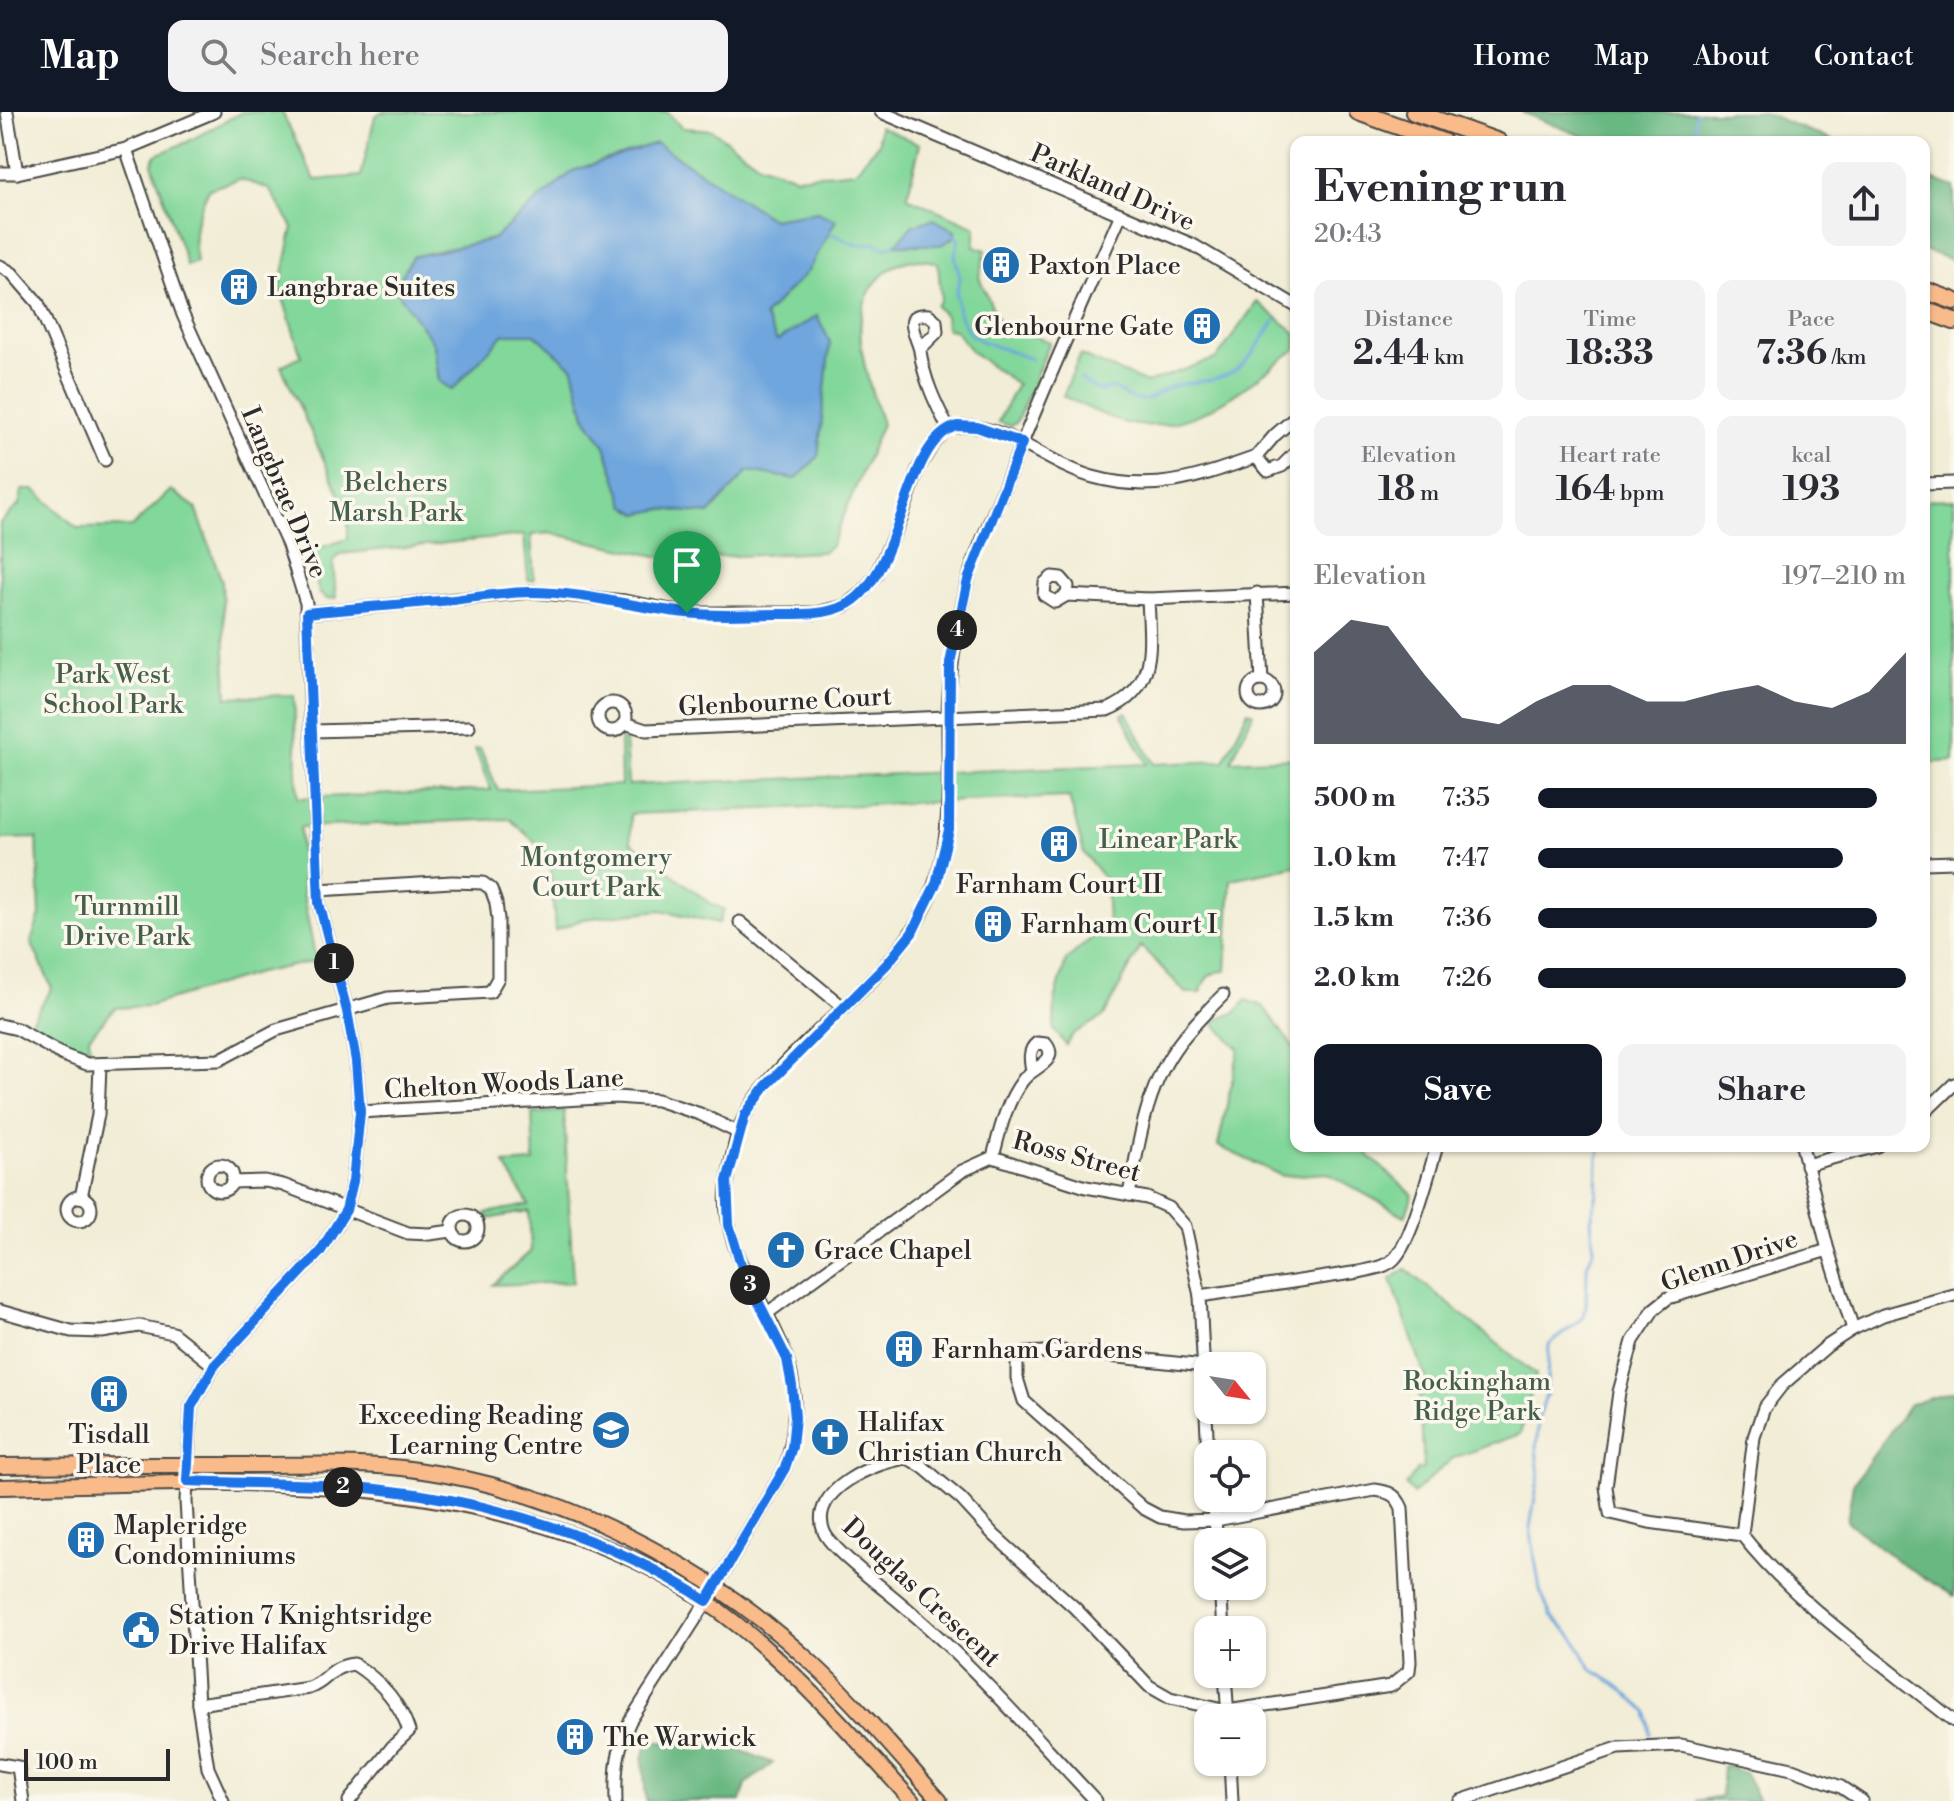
<!DOCTYPE html>
<html lang="en">
<head>
<meta charset="utf-8">
<style>
	body { margin:0; font-family:"Libre Bodoni",serif; background:#f2f2f3; color:#2b2b33; height:100vh; display:flex; flex-direction:column; font-size:30px; white-space:nowrap }
	* { box-sizing:border-box; margin:0 }
	p { font-size:26px; color:#7c7c81 }
	.icon { flex:none; width:44px; height:44px; fill:none; stroke:currentColor; stroke-width:2; stroke-linecap:round; stroke-linejoin:round }
	.map { position:relative; flex:1; overflow:hidden }
	.side { position:absolute; left:1290px; top:24px; width:640px; height:1016px; display:flex; flex-direction:column; background:#fff; border-radius:16px; box-shadow:0 2px 6px #0004 }
	.side>* { flex:none }
	.needle { width:52px; rotate:120deg }
	.controls { position:absolute; left:1194px; top:1240px; display:grid; gap:16px }
	.controls a { display:grid; place-items:center; width:72px; height:72px; border-radius:16px; background:#fff; box-shadow:0 2px 6px #0004; font-size:40px }
	.scale { position:absolute; left:24px; bottom:20px; width:146px; box-sizing:border-box; padding-left:8px; border:4px solid #2b2b2b; border-top:0; font-size:22px; line-height:28px; white-space:nowrap; color:#2b2b2b; -webkit-text-stroke:6px #fbf7ec; paint-order:stroke }
	.pin { position:absolute; display:grid; place-items:center; width:68px; height:68px; color:#fff; margin:-82px -34px; border-radius:50% 50% 50% 0; rotate:-45deg; box-shadow:0 0 8px #0007 }
	.pin .icon { rotate:45deg }
	.km { position:absolute; width:40px; height:40px; margin:-20px; border-radius:50%; background:#222; color:#fff; font-size:22px; line-height:40px; text-align:center }
	.round { display:grid; place-items:center; flex:none; width:84px; height:84px; border-radius:16px; background:#f2f2f3 }
	.head { display:flex; align-items:center; justify-content:space-between; height:136px; padding:0 24px }
	h1 { font-size:44px; font-weight:700; line-height:60px }
	.figures { display:grid; grid-template-columns:repeat(3,1fr); gap:12px; height:136px; padding:8px 24px }
	.figures div { display:grid; align-content:center; border-radius:16px; background:#f2f2f3; text-align:center }
	.figures b { font-size:34px; font-weight:700 }
	.figures small { font-size:22px; font-weight:400 }
	.figures p { font-size:22px }
	.chart { height:224px; padding:16px 24px }
	.chart p { display:flex; justify-content:space-between }
	.chart svg { width:100%; height:144px; margin-top:8px; fill:#111827; opacity:.7 }
	.action { display:flex; gap:16px; margin-top:auto; padding:16px 24px }
	.action a { flex:1; height:92px; border-radius:16px; background:#111827; color:#fff; font-size:32px; font-weight:700; line-height:92px; text-align:center }
	.action a+a { background:#f2f2f3; color:#2b2b33 }
	ul { padding:0 24px; list-style:none; font-size:26px }
	li { display:grid; grid-template-columns:128px 96px 1fr; align-items:center; height:60px }
	li i { height:20px; border-radius:10px; background:#111827 }
	header { display:flex; align-items:center; gap:48px; box-sizing:border-box; height:112px; padding:0 40px; background:#111827; color:#fff }
	header strong { font-size:38px }
	nav { display:flex; gap:44px; margin-inline-start:auto; font-size:28px }
	.search { width:560px; height:72px; background:#f2f2f3; display:flex; align-items:center; gap:20px; box-sizing:border-box; padding:0 28px; border-radius:16px; color:#7c7c81; font-size:30px }
	.map>svg:first-child { display:block }
</style>
</head>
<body>
<header>
<strong>Map</strong>
<div class="search"><svg class="icon" aria-label="search" viewBox="0 0 24 24"><circle cx="10" cy="10" r="6"/><path d="M15 15l6 6"/></svg>Search here</div>
<nav><a>Home</a><a>Map</a><a>About</a><a>Contact</a></nav>
</header>
<div class="map">
<svg width="1954" height="1689" viewBox="0 0 1954 1689">
	<rect width="100%" height="100%" fill="#fbf7ec"/>
	<filter id="ink" filterUnits="userSpaceOnUse"><feTurbulence type="fractalNoise" baseFrequency=".0125" numOctaves="2"/><feDisplacementMap in="SourceGraphic" scale="16" xChannelSelector="R" yChannelSelector="G"/><feConvolveMatrix kernelMatrix="1 2 1 2 8 2 1 2 1" color-interpolation-filters="sRGB"/></filter>
	<filter id="wash" filterUnits="userSpaceOnUse"><feTurbulence type="fractalNoise" baseFrequency=".006" numOctaves="4" result="noise"/><feDisplacementMap in="SourceGraphic" scale="32" xChannelSelector="R" yChannelSelector="G"/><feGaussianBlur stdDeviation="1.8" result="paint"/><feColorMatrix in="noise" values="0 0 0 0 0 0 0 0 0 0 0 0 0 0 0 0 0 1.4 0 .05"/><feComposite in="paint" operator="in"/></filter>
	<g filter="url(#wash)">
		<rect width="100%" height="100%" fill="#f2edd6"/>
		<g fill="#82d79a" stroke="#568162" stroke-width="2" fill-rule="evenodd">
			<path d="M242,0H282L315,68L361,64L375,4L381,0H667L683,16L712,18L759,52L796,65L855,59L879,31V14L920,32L907,85L976,115L974,134L986,138L979,165L998,209L1050,230L1016,311L1010,314L998,310L1017,272L972,240L955,218L947,217L945,204L936,194L941,187L938,151C918,145 901,147 886,160C840,198 867,264 882,312L831,434L822,440L670,447L551,421L531,423L534,468H528L524,423L340,442L333,450L336,486L327,487L319,481L309,439L348,427V401L281,254L301,244L280,176L293,115L269,77L240,67L209,77C196,103 192,121 196,150L187,154L152,51L156,43L187,30ZM655,31L772,107L817,100L781,184L764,204L777,229L796,367L748,359L709,402L662,397L638,402L625,393L605,334L585,304L573,256L535,222H504L452,278L439,269L434,232L412,145L493,127L573,59Z"/>
			<path d="M1257,190L1296,221V237C1246,273 1193,326 1126,311C1105,306 1083,293 1063,284L1080,243L1147,271L1217,246Z"/>
			<path d="M22,378H35L77,416L132,415L171,378L196,396L222,470L227,585L294,583L298,686L491,678L475,637L480,636L498,678L621,673L620,628H625L628,673L1147,652L1122,603L1126,600L1154,652L1224,649L1248,599L1253,602L1231,649L1296,646V754L1231,767L1226,859C1211,859 1203,867 1201,881H1186L1141,834L1104,904L1073,922L1066,933L1054,918L1055,889L1066,848L1108,812L1106,769L1084,741L1069,685L630,702L631,730L711,792L724,797L719,811L661,798L583,807L555,819L550,744L510,707L300,715L303,784L316,849L258,861L149,894L115,896L89,925L90,941L66,934L30,911L52,876L31,830L40,803L37,726L0,727V411L19,393Z"/>
			<polygon points="1954,387 1954,649 1924,651 1924,388"/>
			<polygon points="1246,888 1263,894 1296,939 1296,1034 1364,1034 1369,1044 1413,1083 1405,1104 1327,1061 1282,1064 1218,1034 1239,937 1213,910 1236,900"/>
			<polygon points="564,999 573,1170 493,1173 531,1139 529,1099 488,1107 486,1101 529,1093 504,1052 534,1050 532,1002"/>
			<polygon points="1406,1157 1536,1263 1520,1322 1453,1346 1413,1382 1406,1373 1417,1358 1424,1357 1419,1272 1427,1270 1391,1167"/>
		</g>
		<g fill="#69b882" stroke="#4a7256" stroke-width="2">
			<polygon points="1521,0 1762,0 1836,30 1597,30"/>
			<polygon points="1924,64 1954,75 1954,149 1924,138"/>
			<polygon points="1954,1279 1954,1484 1903,1453 1847,1409 1853,1372 1910,1292"/>
			<polygon points="648,1629 735,1636 773,1651 746,1672 741,1689 646,1689 643,1647"/>
			<polygon points="1723,1654 1745,1661 1759,1689 1695,1689 1721,1684"/>
		</g>
		<g fill="#6ea6dd" stroke="#4c6884" stroke-width="2">
			<polygon points="656,31 772,107 817,100 836,108 808,159 764,204 777,229 817,204 830,230 818,345 796,367 748,359 709,402 662,397 638,402 625,393 605,334 585,304 573,256 535,222 504,222 452,278 439,269 434,232 395,176 412,145 493,127 573,59"/>
			<polygon points="934,107 955,119 956,124 941,133 895,133 913,113"/>
		</g>
		<g fill="none" stroke-linecap="round" stroke-linejoin="round">
			<g stroke="#6ea6dd" stroke-width="3">
				<polyline points="1697,0 1695,3 1695,25 1700,30"/>
				<polyline points="829,120 856,133 875,131 884,136 895,133"/>
				<polyline points="956,124 959,127 955,143 960,167 956,181 959,202 969,221 981,229 1031,247"/>
				<path d="M1081,267L1098,279L1114,276C1124,283 1130,288 1142,288C1152,288 1160,279 1170,275C1190,268 1212,271 1231,261C1250,251 1263,225 1275,208"/>
				<polyline points="1601,1034 1598,1046 1597,1082 1591,1108 1594,1137 1587,1153 1586,1194 1582,1206 1549,1233 1546,1284 1539,1305 1536,1337 1539,1363 1530,1415 1540,1478 1551,1504 1575,1527 1591,1557 1618,1574 1647,1600 1650,1622"/>
			</g>
		</g>
	</g>
	<g filter="url(#ink)">
		<g fill="none" stroke-linecap="round" stroke-linejoin="round">
			<defs>
				<g id="minor">
					<polyline points="7,0 17,61"/>
					<polyline points="881,0 1193,133 1296,194"/>
					<polyline points="126,37 183,203 288,433 306,491 319,791 347,899 356,949 360,1000 353,1069 346,1098 320,1140 214,1254 191,1295 186,1389 198,1592 208,1656 223,1689"/>
					<polyline points="0,61 17,61 126,37 214,0"/>
					<polyline points="0,154 12,161 38,191 105,348"/>
					<path d="M920,237L937,220L936,209L929,203C899,200 918,226 920,239C924,268 935,290 948,316"/>
					<polyline points="1296,305 1275,323 1256,345 1268,359 1282,354 1296,340"/>
					<polyline points="1924,372 1954,371"/>
					<polyline points="1257,481 1262,568"/>
					<polyline points="1067,483 1068,474 1061,466 1052,465 1045,471 1044,483 1055,490 1067,483 1148,487 1296,481"/>
					<path d="M307,501L532,480L625,489L687,501H815L845,494L863,480L876,463L901,407L918,357L933,332L948,316C998,304 1047,353 1093,365C1154,382 1199,365 1256,345"/>
					<circle cx="1261" cy="581" r="13"/>
					<circle cx="612" cy="605" r="14"/>
					<path d="M625,611L646,618L1107,598C1158,577 1150,533 1148,487"/>
					<polyline points="312,619 469,615"/>
					<polyline points="1924,751 1954,750"/>
					<polyline points="740,810 844,896"/>
					<polyline points="0,913 17,917 63,943 87,952 219,948 276,918 388,886 490,880 498,866 498,807 496,791 491,777 483,771 452,770 318,778"/>
					<polyline points="360,1000 616,985 657,988 700,1002 739,1021"/>
					<polyline points="1924,1001 1954,972"/>
					<polyline points="1802,1034 1828,1138 1853,1217"/>
					<path d="M993,1045C1000,1018 1006,990 1023,968C1032,955 1060,950 1046,932L1037,931C1028,938 1030,948 1032,958"/>
					<polyline points="1806,1053 1877,1034"/>
					<circle cx="220" cy="1066" r="13"/>
					<polyline points="232,1070 265,1069 283,1073 408,1121 429,1122 452,1119"/>
					<path d="M1129,1083C1139,1029 1146,974 1180,930C1193,913 1208,898 1223,883"/>
					<circle cx="79" cy="1097" r="12"/>
					<polyline points="81,1085 98,1003 100,953"/>
					<circle cx="465" cy="1116" r="13"/>
					<path d="M1954,1183L1883,1203L1853,1217L1827,1234L1782,1273L1764,1296L1754,1325L1742,1423C1797,1493 1884,1552 1954,1609"/>
					<path d="M1200,1184L1359,1160C1370,1157 1385,1156 1394,1147C1412,1129 1429,1060 1437,1034"/>
					<polyline points="0,1199 71,1219 102,1220 139,1214 173,1221 214,1254"/>
					<polyline points="766,1202 962,1059 993,1045 1086,1075 1147,1086 1169,1096 1185,1114 1200,1184 1208,1343"/>
					<polyline points="1213,1386 1217,1430"/>
					<polyline points="1742,1423 1649,1410 1610,1401 1606,1375 1619,1280 1633,1229 1654,1197 1668,1186 1828,1138"/>
					<polyline points="1220,1474 1223,1518"/>
					<polyline points="1225,1562 1228,1605"/>
					<path d="M198,1592L309,1576C329,1569 328,1555 354,1552C379,1568 400,1590 409,1619L393,1634L349,1689"/>
					<polyline points="1230,1650 1232,1689"/>
					<polyline points="0,1652 18,1655 23,1689"/>
					<path d="M616,1689C615,1659 617,1636 630,1609L707,1489L785,1356C796,1321 798,1283 787,1247C767,1187 716,1135 728,1066C732,1046 736,1018 747,1000C794,923 883,880 924,798C956,733 947,672 948,602C949,558 957,515 967,472C975,440 992,407 1004,376C1040,283 1081,193 1121,102"/>
					<path d="M1096,1689C1028,1617 963,1541 886,1479C871,1467 831,1436 824,1420C807,1378 877,1349 908,1346L923,1355L961,1387L994,1423L1075,1496L1149,1574L1170,1586L1227,1599L1391,1574L1409,1559L1410,1550L1402,1396C1396,1382 1389,1380 1375,1378L1216,1408L1184,1409L1160,1405L1143,1396L1024,1289L1017,1266V1247L1026,1241L1062,1239L1204,1254"/>
					<polyline points="1460,1689 1618,1636 1681,1633 1792,1657 1841,1675 1862,1689"/>
				</g>
				<g id="major">
					<path d="M0,1354C85,1353 169,1353 254,1353C309,1353 362,1350 417,1358C564,1379 704,1451 813,1552C858,1594 899,1643 940,1689"/>
					<path d="M0,1375C201,1371 400,1355 591,1430C631,1445 669,1463 704,1488C784,1543 847,1617 912,1689"/>
				</g>
				<g id="highway">
					<polyline points="1358,0 1443,30"/>
					<polyline points="1414,0 1499,30"/>
					<polyline points="1924,178 1954,189"/>
					<polyline points="1924,198 1954,209"/>
				</g>
			</defs>
			<use href="#minor" stroke="#494845" stroke-width="15"/>
			<use href="#major" stroke="#494845" stroke-width="18"/>
			<use href="#highway" stroke="#494845" stroke-width="20"/>
			<use href="#minor" stroke="#fff" stroke-width="11"/>
			<use href="#major" stroke="#fabb8b" stroke-width="14"/>
			<use href="#highway" stroke="#fabb8b" stroke-width="16"/>
		</g>
	</g>
	<g fill="none" stroke-linecap="round" stroke-linejoin="round" filter="url(#ink)">
		<defs>
			<path id="route" d="M957,314L977,315L1022,331L968,468L950,551L949,718L936,772L912,821L887,852L766,974L745,1003L727,1069L729,1113L743,1159L787,1247L792,1274L795,1305L792,1335L785,1356L707,1489C609,1425 492,1389 376,1377C313,1370 249,1372 187,1369L191,1295L214,1254L320,1140L346,1098L353,1069L360,1000L356,949L347,899L319,791L307,501C356,496 404,492 453,488C478,485 505,480 531,480C584,480 635,496 687,501C717,505 748,502 778,502C800,502 824,503 844,494C904,467 902,329 957,314Z"/>
		</defs>
		<use href="#route" stroke="#fff" stroke-width="16"/>
		<use href="#route" stroke="#1a73e8" stroke-width="10"/>
	</g>
	<defs>
		<symbol id="building-disc" viewBox="-11 -11 22 22"><circle r="9.5" fill="#1f6fb2" stroke="#fbf7ec"/><path d="M-4-6H4V6H1V3H-1V6H-4ZM-2.5-4.3h1.7v1.8h-1.7ZM.8-4.3h1.7v1.8H.8ZM-2.5-1h1.7V.8h-1.7ZM.8-1h1.7V.8H.8Z" fill="#fff"/></symbol>
		<symbol id="church-disc" viewBox="-11 -11 22 22"><circle r="9.5" fill="#1f6fb2" stroke="#fbf7ec"/><path d="M-1.2-6h2.4v3.5h3.3v2.4h-3.3V6h-2.4V-.1h-3.3v-2.4h3.3Z" fill="#fff"/></symbol>
		<symbol id="school-disc" viewBox="-11 -11 22 22"><circle r="9.5" fill="#1f6fb2" stroke="#fbf7ec"/><path d="M0-5L7-2L0 1L-7-2ZM-4 1L0 2.5L4 1V4Q0 6-4 4Z" fill="#fff"/></symbol>
		<symbol id="civic-disc" viewBox="-11 -11 22 22"><circle r="9.5" fill="#1f6fb2" stroke="#fbf7ec"/><path d="M-.6-6.5H3V-4.5H.6V-3L4-1V1h2V6H-6V1h2V-1L-.6-3ZM-1.2 2.5V6h2.4V2.5Z" fill="#fff"/></symbol>
	</defs>
	<g fill-rule="evenodd">
		<use href="#building-disc" x="979" y="131" width="44" height="44"/>
		<use href="#building-disc" x="217" y="153" width="44" height="44"/>
		<use href="#building-disc" x="1180" y="192" width="44" height="44"/>
		<use href="#building-disc" x="1037" y="710" width="44" height="44"/>
		<use href="#building-disc" x="971" y="790" width="44" height="44"/>
		<use href="#church-disc" x="764" y="1116" width="44" height="44"/>
		<use href="#building-disc" x="882" y="1215" width="44" height="44"/>
		<use href="#building-disc" x="87" y="1260" width="44" height="44"/>
		<use href="#school-disc" x="589" y="1296" width="44" height="44"/>
		<use href="#church-disc" x="808" y="1303" width="44" height="44"/>
		<use href="#building-disc" x="64" y="1406" width="44" height="44"/>
		<use href="#civic-disc" x="119" y="1496" width="44" height="44"/>
		<use href="#building-disc" x="553" y="1603" width="44" height="44"/>
	</g>
	<g text-anchor="middle" stroke-width="7" stroke-linejoin="round" paint-order="stroke">
		<g font-size="26" fill="#2b2b2b" stroke="#fbf7ec">
			<text transform="translate(1113 75) rotate(24)" y="9">Parkland Drive</text>
			<text transform="translate(285 380) rotate(67)" y="9">Langbrae Drive</text>
			<text transform="translate(785 589) rotate(-3)" y="9">Glenbourne Court</text>
			<text transform="translate(504 971) rotate(-3)" y="9">Chelton Woods Lane</text>
			<text transform="translate(1077 1044) rotate(15)" y="9">Ross Street</text>
			<text transform="translate(1729 1148) rotate(-19)" y="9">Glenn Drive</text>
			<text transform="translate(922 1480) rotate(43)" y="9">Douglas Crescent</text>
		</g>
		<g font-size="26" fill="#2b2b2b" stroke="#fbf7ec" text-anchor="start">
			<text x="1029" y="162">Paxton Place</text>
			<text x="267" y="184">Langbrae Suites</text>
			<text x="1174" y="223" text-anchor="end">Glenbourne Gate</text>
			<text x="1059" y="781" text-anchor="middle">Farnham Court II</text>
			<text x="1021" y="821">Farnham Court I</text>
			<text x="814" y="1147">Grace Chapel</text>
			<text x="932" y="1246">Farnham Gardens</text>
			<text x="583" y="1312" text-anchor="end">Exceeding Reading<tspan x="583" dy="30">Learning Centre</tspan></text>
			<text x="858" y="1319">Halifax<tspan x="858" dy="30">Christian Church</tspan></text>
			<text x="109" y="1331" text-anchor="middle">Tisdall<tspan x="109" dy="30">Place</tspan></text>
			<text x="114" y="1422">Mapleridge<tspan x="114" dy="30">Condominiums</tspan></text>
			<text x="169" y="1512">Station 7 Knightsridge<tspan x="169" dy="30">Drive Halifax</tspan></text>
			<text x="603" y="1634">The Warwick</text>
		</g>
		<g font-size="26" fill="#455f4c" stroke="#fbf7ec">
			<text x="396" y="379">Belchers<tspan x="396" dy="30">Marsh Park</tspan></text>
			<text x="113" y="571">Park West<tspan x="113" dy="30">School Park</tspan></text>
			<text x="1168" y="736">Linear Park</text>
			<text x="596" y="754">Montgomery<tspan x="596" dy="30">Court Park</tspan></text>
			<text x="127" y="803">Turnmill<tspan x="127" dy="30">Drive Park</tspan></text>
			<text x="1477" y="1278">Rockingham<tspan x="1477" dy="30">Ridge Park</tspan></text>
		</g>
	</g>
</svg>
<div class="controls">
<a><svg class="needle" viewBox="-14 -14 28 28"><path d="M0-13l5 13h-10z" fill="#e53935"/><path d="M0 13l5-13h-10z" fill="#7c7c81"/></svg></a>
<a><svg class="icon" aria-label="locate" viewBox="0 0 24 24"><circle cx="12" cy="12" r="6"/><path d="M12 2v4M12 18v4M2 12h4M18 12h4"/></svg></a>
<a><svg class="icon" aria-label="layers" viewBox="0 0 24 24"><path d="M12 4l9 5-9 5-9-5zM3 14l9 5 9-5"/></svg></a>
<a>+</a>
<a>−</a>
</div>
<div class="scale">100 m</div>
<div class="pin" style="left:687px;top:501px;background:#1e9e55"><svg class="icon" aria-label="arrive" viewBox="0 0 24 24"><path d="M6 21V4h12l-3 4 3 4H6"/></svg></div>
<b class="km" style="left:334px;top:851px">1</b>
<b class="km" style="left:343px;top:1375px">2</b>
<b class="km" style="left:750px;top:1173px">3</b>
<b class="km" style="left:957px;top:518px">4</b>
<section class="side">
<div class="head"><div><h1>Evening run</h1><p>20:43</p></div><a class="round"><svg class="icon" aria-label="share" viewBox="0 0 24 24"><path d="M12 15V3M7 8l5-5 5 5M5 13v7h14v-7"/></svg></a></div>
<div class="figures">
<div><p>Distance</p><b>2.44<small> km</small></b></div>
<div><p>Time</p><b>18:33</b></div>
<div><p>Pace</p><b>7:36<small> /km</small></b></div>
</div>
<div class="figures">
<div><p>Elevation</p><b>18<small> m</small></b></div>
<div><p>Heart rate</p><b>164<small> bpm</small></b></div>
<div><p>kcal</p><b>193</b></div>
</div>
<div class="chart"><p><span>Elevation</span>197–210 m</p>
<svg viewBox="0 0 160 44" preserveAspectRatio="none"><path d="M0 44V16L10 6L20 8L30 23L40 36L50 38L60 31L70 26L80 26L90 31L100 31L110 28L120 26L130 31L140 33L150 28L160 16V44z"/></svg>
</div>
<ul>
<li><b>500 m</b>7:35<i style="width:92%"></i></li>
<li><b>1.0 km</b>7:47<i style="width:83%"></i></li>
<li><b>1.5 km</b>7:36<i style="width:92%"></i></li>
<li><b>2.0 km</b>7:26<i style="width:100%"></i></li>
</ul>
<div class="action"><a>Save</a><a>Share</a></div>
</section>
</div>
</body>
</html>
